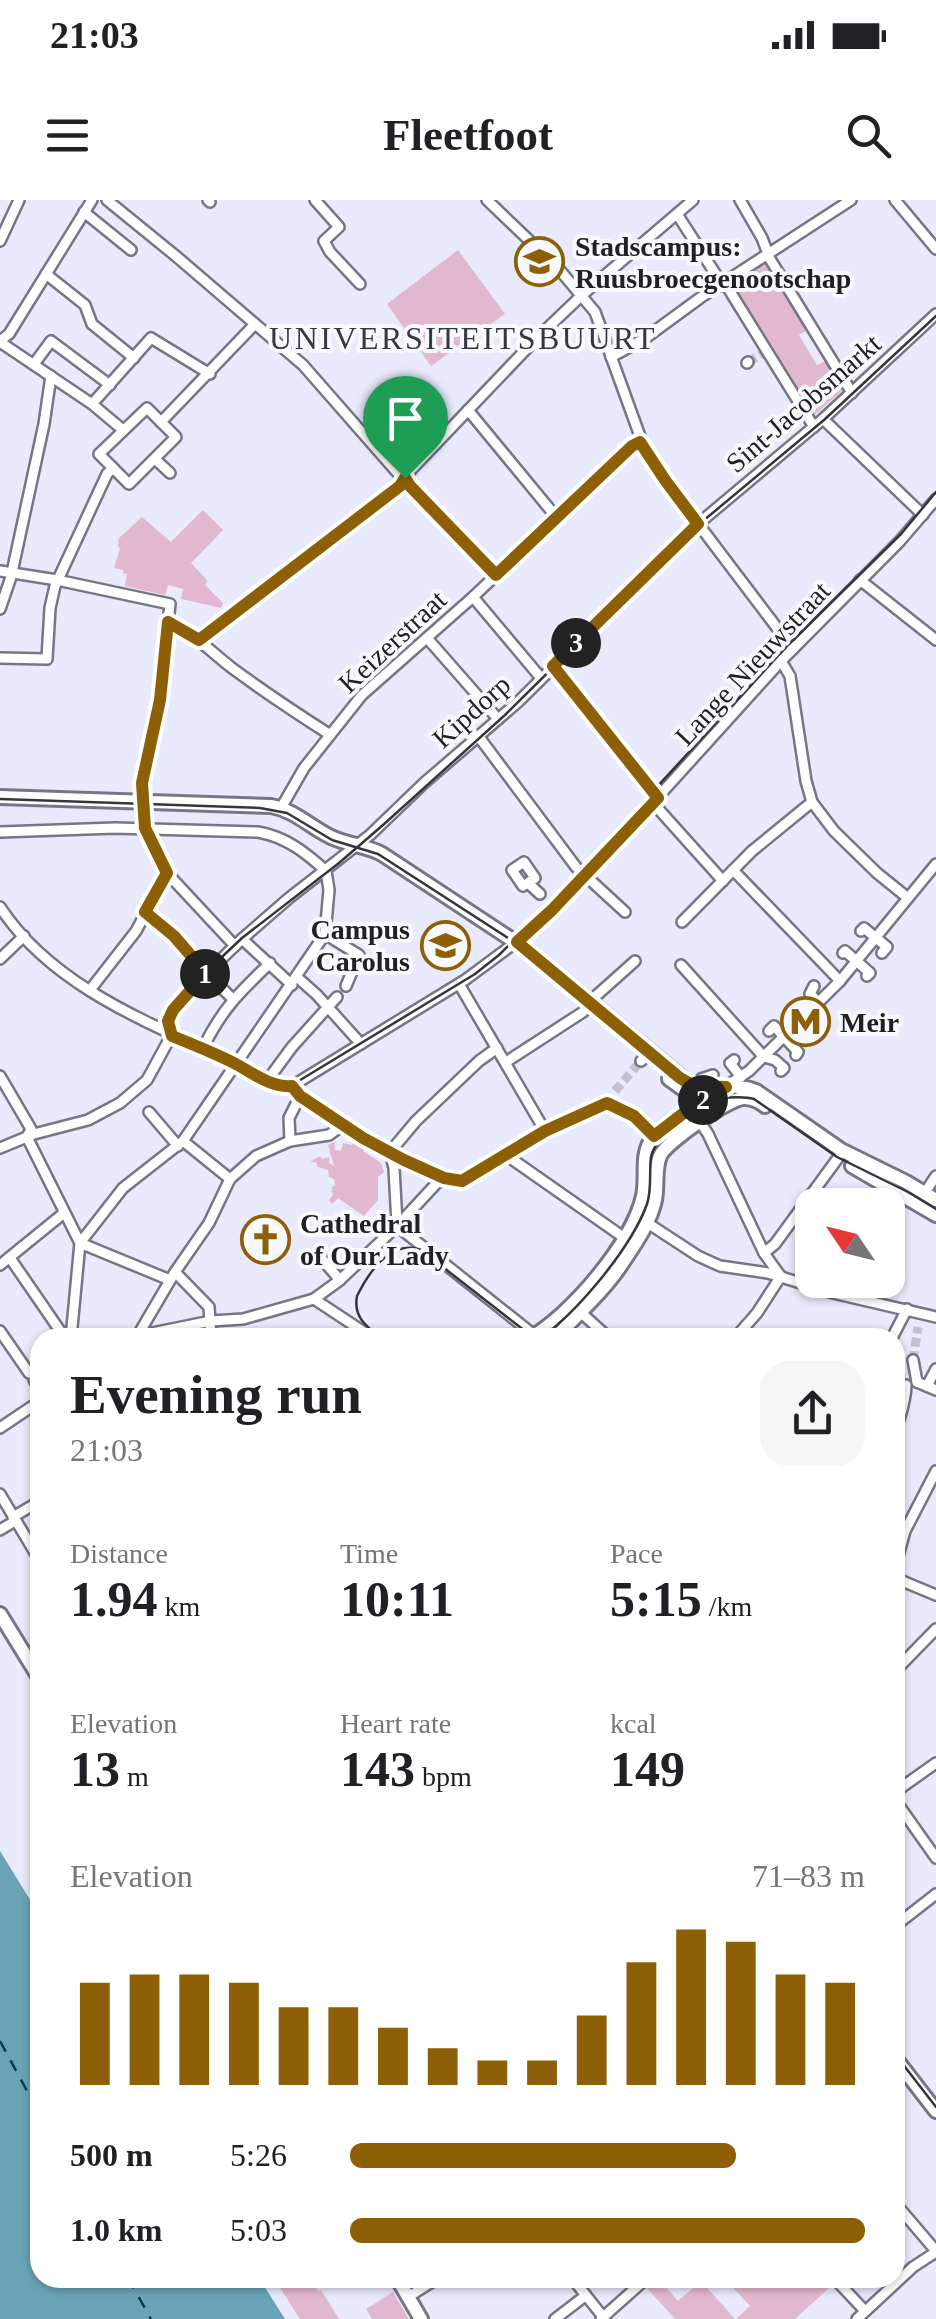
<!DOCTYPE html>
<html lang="en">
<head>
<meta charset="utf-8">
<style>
	body { margin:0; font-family:Georgia,serif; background:#f6f6f6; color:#202124; height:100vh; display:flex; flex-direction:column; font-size:38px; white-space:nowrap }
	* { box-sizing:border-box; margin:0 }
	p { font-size:32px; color:#757577 }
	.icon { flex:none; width:55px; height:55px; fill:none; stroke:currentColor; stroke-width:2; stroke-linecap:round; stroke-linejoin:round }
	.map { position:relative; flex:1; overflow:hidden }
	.details { position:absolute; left:30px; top:1128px; width:875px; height:960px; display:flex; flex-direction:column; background:#fff; border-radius:30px; box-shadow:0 2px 8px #0004 }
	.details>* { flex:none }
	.needle { width:65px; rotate:305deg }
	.tools { position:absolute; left:795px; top:988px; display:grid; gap:20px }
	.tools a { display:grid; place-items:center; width:110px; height:110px; border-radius:20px; background:#fff; box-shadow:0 2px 8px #0004; font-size:50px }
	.pin { position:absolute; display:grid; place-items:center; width:85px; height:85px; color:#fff; margin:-102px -42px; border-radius:50% 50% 50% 0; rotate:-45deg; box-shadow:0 0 10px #0007 }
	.pin .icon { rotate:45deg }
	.km { position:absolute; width:50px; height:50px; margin:-25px; border-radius:50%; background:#222; color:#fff; font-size:28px; line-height:50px; text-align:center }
	.round { display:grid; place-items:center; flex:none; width:105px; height:105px; border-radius:30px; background:#f6f6f6 }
	.summary { display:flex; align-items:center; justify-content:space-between; height:170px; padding:0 40px }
	h1 { font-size:55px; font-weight:800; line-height:75px }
	.stats { display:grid; grid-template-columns:repeat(3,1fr); gap:15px; height:170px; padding:10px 40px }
	.stats div { display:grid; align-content:center }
	.stats b { font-size:50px; font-weight:800 }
	.stats small { font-size:28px; font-weight:400 }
	.stats p { font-size:28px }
	.chart { height:280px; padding:20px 40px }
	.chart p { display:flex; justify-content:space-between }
	.chart svg { width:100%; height:180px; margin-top:10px; stroke:#8d5f06; stroke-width:6 }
	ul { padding:0 40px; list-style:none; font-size:32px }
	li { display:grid; grid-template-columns:160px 120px 1fr; align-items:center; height:75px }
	li i { height:25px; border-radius:12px; background:#8d5f06 }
	.status { display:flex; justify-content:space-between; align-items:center; height:70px; padding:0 50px; background:#fff; direction:ltr }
	.status svg { height:28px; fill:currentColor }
	header { display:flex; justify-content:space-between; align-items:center; height:130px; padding:0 40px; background:#fff; font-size:45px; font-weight:800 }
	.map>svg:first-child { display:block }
</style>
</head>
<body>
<div class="status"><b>21:03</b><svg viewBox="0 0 49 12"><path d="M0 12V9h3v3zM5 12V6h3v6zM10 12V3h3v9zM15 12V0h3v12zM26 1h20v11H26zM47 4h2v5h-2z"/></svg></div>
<header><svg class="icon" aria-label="menu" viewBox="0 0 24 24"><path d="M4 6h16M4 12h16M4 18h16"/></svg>Fleetfoot<svg class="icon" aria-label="search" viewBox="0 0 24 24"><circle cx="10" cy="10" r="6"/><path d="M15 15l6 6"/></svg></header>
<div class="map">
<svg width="936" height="2119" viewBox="0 0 936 2119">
	<rect width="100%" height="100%" fill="#e9eafc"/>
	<g fill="#e2b8d0">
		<polygon points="458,50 505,114 431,166 387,104"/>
		<polygon points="767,60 809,129 799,135 817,165 828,160 845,188 811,218 729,85"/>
		<polygon points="203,310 223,330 191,363 208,381 205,385 223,403 221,408 181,399 183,389 168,385 165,395 125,386 127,374 123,373 123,370 114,368 120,348 118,346 119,338 142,317 171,342"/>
		<polygon points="335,942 335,950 341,951 343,943 352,945 353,943 364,948 363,951 381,963 384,972 378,977 378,1000 364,1016 338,998 332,1004 329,1000 333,995 331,990 334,990 331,988 335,985 334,979 329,977 328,970 318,967 316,962 310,962 320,956 322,959 329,957 329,963 334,966 328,945"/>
		<polygon points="274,2078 309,2078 318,2091 321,2090 339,2119 300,2119"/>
		<polygon points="656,2078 674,2078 665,2086 678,2101 701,2081 735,2119 675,2119 646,2087"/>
		<polygon points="724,2078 840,2078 795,2119 736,2119 750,2106"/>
		<polygon points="393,2092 409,2119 372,2119 366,2109"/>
	</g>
	<polygon fill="#69a3b5" points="0,1651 40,1716 40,2078 259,2078 285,2119 0,2119"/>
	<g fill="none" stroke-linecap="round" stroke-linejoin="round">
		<g stroke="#083e4c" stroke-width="2.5" stroke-dasharray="12 10" stroke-linecap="butt">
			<polyline points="0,1841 40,1915"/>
			<polyline points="128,2078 151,2119"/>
		</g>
		<g stroke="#c1c2d1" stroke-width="9" stroke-dasharray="9 4.5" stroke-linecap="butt">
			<polyline points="748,162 762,154"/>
			<polyline points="615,891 641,861"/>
			<polyline points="913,1160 918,1127"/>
		</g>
		<defs>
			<g id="street">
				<polyline points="107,0 177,57 303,165 409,286 496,375"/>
				<polyline points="208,0 210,2"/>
				<polyline points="315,0 339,27 324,41 330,52 360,84"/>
				<polyline points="487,0 558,68 595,112 645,250 665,280 793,449"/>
				<polyline points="740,0 762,38 770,59 852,193"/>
				<polyline points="895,0 936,49"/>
				<polyline points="84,12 131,50"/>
				<polyline points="677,14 722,84 728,88 814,227"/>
				<polyline points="0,41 19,0"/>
				<polyline points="46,74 85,105 92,124 134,158"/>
				<polyline points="0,141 9,134 92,0"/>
				<polyline points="0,142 92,204 123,230"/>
				<polyline points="611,157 644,139 700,98 851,0"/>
				<polyline points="747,163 748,162"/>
				<polyline points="34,164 51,141 110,185"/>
				<polyline points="92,204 151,138 210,174"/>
				<polygon points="147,208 176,237 129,284 99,254"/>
				<polyline points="468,210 557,318"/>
				<polyline points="823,219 923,315"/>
				<polyline points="161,222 255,124"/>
				<polyline points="155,259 170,273"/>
				<polyline points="0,371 57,380 170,404 160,499 143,583 145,628 167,673 235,746"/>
				<polyline points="860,380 936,440"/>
				<polyline points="473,397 541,478"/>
				<polyline points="0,409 11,377 44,224 51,176"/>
				<path d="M169,422C193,432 211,452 232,468C263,491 296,513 329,534"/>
				<polyline points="427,438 498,519"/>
				<polyline points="199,441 400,286 411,270 535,140 582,95 693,0"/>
				<polyline points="0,458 47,459 50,408 55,386 107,274 113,268"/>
				<polyline points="781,461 790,476 806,581 812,602 834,631 877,673 908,698"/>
				<polyline points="553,467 658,597"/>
				<polyline points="479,537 576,667 625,712"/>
				<polyline points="653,603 723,681"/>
				<polyline points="281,608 304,568 362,495 473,397 632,246 640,242"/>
				<path d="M0,632L115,628L258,632C286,637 305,652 326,671"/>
				<polyline points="733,670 840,781"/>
				<polyline points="326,671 329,690 325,734 359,755 346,786"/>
				<polyline points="528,683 523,686 512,670 524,662 535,678 528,683 540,694"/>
				<path d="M0,707C52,786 147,822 229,860C250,870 268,888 292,886"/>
				<path d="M145,713C156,721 167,729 177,739C196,759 212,780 233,799"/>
				<polyline points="682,722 752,651 812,602"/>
				<polyline points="861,731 864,728 887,747 882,753"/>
				<polyline points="242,739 292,785"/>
				<polyline points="843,753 845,751 870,773 867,776"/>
				<polyline points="0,759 24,736"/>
				<polyline points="681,765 764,857 775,860 784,868 781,871"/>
				<polyline points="298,778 317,795 361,844"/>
				<polyline points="459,784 545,931"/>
				<polyline points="814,786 810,794 819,803"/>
				<polyline points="90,790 136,731 167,673"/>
				<polyline points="769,831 774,826 798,852 796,855"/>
				<polyline points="171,836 168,821 173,810 187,792 242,739 289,698 370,635 424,583 518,502 698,324 823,219 936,114"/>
				<path d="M203,848C222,809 239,793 270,763"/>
				<polyline points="734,860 730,863 741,877"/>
				<polyline points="641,861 644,858"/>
				<polyline points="506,862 583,812 597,795 635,761"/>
				<polyline points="0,876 31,929 27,937"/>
				<polyline points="267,881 292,847 337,797"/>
				<polyline points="697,883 701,879 713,875"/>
				<polyline points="728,885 749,871 840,781 936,664"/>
				<polyline points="292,886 465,780 523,737 552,710 658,597 781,461 900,341 936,299"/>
				<polyline points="292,886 300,896 363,937 444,978"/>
				<polyline points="149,912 178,946"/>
				<polyline points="700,922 708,934 764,1053 779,1074"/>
				<polyline points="27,937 80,1043 170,1080"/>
				<polyline points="183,941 230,979"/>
				<polyline points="290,941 289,918 300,896"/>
				<polyline points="0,948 34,934 88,920 120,903 147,880 171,836"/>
				<polyline points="390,952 416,921 479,861 497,848"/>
				<polyline points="390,952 394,968 397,1024"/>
				<polyline points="506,955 626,1039"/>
				<polyline points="924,994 936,976"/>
				<polyline points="646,1022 698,1056 720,1066 768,1073 833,1093 936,1117"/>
				<polyline points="397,1026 534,1135"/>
				<polyline points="764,1053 775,1044 838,958"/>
				<polyline points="10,1058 65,1138"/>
				<polyline points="321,1058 340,1080"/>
				<polyline points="0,1065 64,1013"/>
				<polyline points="175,1072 209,1107 211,1138"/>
				<polyline points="314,1099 373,1138"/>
				<polyline points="577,1109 609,1138"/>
				<polyline points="0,1131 29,1173 40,1166"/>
				<polyline points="138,1135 175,1072 209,1023 230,979 256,956 290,941 329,935 343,925"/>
				<polyline points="137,1136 211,1121 243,1119 314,1099 340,1080 397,1026 436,984 444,978 462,981 545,931 607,903 634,916 657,939"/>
				<polyline points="650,1137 651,1138"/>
				<polyline points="71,1138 80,1043 123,988 183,941 325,734"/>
				<polyline points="735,1138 757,1113 781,1076"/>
				<polyline points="892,1138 907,1109"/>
				<polyline points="913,1160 917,1182"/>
				<polyline points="34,1180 40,1189"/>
				<polyline points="917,1182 936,1190"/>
				<polyline points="927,1186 936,1169"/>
				<polyline points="0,1228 40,1201"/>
				<path d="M895,1234C899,1217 906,1203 906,1185"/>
				<polyline points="0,1294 40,1361"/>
				<polyline points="13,1317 40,1301"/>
				<polyline points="0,1330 15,1321"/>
				<polyline points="895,1367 905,1331 936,1271"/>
				<polyline points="895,1378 936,1395"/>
				<polyline points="895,1471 936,1429"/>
				<polyline points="895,1592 936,1563"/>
				<polyline points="895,1600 936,1658"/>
				<polyline points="895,1726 936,1694"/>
				<polyline points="895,2003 936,2051"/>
				<polyline points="572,2078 604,2118"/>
				<polyline points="835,2079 865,2111"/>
				<polyline points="408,2097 438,2078"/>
				<polyline points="555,2119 585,2096"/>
				<polyline points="601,2119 647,2078"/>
				<polyline points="857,2119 913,2067 936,2052"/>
			</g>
			<g id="secondary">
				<path d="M0,597L271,606C294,610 309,626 329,636C346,645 366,645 382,654L529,751L688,883C710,891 734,882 756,891L841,950L906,982L936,1000"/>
				<polyline points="669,879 705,905"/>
				<polyline points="852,966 936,1015"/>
				<path d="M530,1138C571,1115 633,1042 643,996C647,979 641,957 650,942C658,927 707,896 724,888"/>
				<path d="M555,1138C578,1114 605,1090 623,1062C635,1044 651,1021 655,1000C658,985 654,967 661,954C669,941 729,898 744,898C753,898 759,901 765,906"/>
				<polyline points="0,1414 40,1479"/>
				<polyline points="895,1858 936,1911"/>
				<polyline points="397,2078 421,2119"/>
			</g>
		</defs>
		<use href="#street" stroke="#757686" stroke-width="14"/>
		<use href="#secondary" stroke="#757686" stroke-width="18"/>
		<use href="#street" stroke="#fff" stroke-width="9"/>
		<use href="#secondary" stroke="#fff" stroke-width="12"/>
		<g stroke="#34353d" stroke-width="2.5">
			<polyline points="936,116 824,220 691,331 505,515 383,625 339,663 242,738 190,787 172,809 169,817 172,829 182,840 269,883 284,887 292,885 475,774 499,755 536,718 786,447 901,334 936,292"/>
			<path d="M0,599L260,608L287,613L332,640L378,654L525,749L698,895C718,903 735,893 754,899L837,957L908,992L936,1009"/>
			<path d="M381,1138C366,1126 353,1117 357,1096C369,1072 391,1039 421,1050L525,1131L540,1133L551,1129"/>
			<path d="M541,1138C579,1110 631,1048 647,1004C652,989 649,973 651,957C655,935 699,906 719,896"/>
			<polyline points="895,1854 936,1907"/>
		</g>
	</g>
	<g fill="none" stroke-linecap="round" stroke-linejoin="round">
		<defs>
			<path id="route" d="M640,242L665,280L698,324L553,466L658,598L552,710L517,742L680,878L694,886L726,887L698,902L654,936L634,916L607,903L545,931L462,981L444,978L404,960L363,938L300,896L292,886C270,888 252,872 232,862C212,852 192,844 172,836L168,821L173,810L206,773L174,736L145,712L167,673L145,628L142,583L160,500L168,422L199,440L400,286L405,278L410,286L496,375L632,246Z"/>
		</defs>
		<use href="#route" stroke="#fff" stroke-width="20"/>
		<use href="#route" stroke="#8d5f06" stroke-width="12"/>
	</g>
	<defs>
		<symbol id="university-ring" viewBox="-11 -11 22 22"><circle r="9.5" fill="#f8f9fc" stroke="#8d5f06" stroke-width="1.5"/><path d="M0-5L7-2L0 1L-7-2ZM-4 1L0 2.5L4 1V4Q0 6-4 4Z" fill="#8d5f06"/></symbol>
		<symbol id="metro-ring" viewBox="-11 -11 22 22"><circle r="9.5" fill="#f8f9fc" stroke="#8d5f06" stroke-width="1.5"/><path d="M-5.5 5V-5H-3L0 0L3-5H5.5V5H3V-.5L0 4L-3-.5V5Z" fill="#8d5f06"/></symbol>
		<symbol id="church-ring" viewBox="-11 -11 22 22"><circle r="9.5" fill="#f8f9fc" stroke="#8d5f06" stroke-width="1.5"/><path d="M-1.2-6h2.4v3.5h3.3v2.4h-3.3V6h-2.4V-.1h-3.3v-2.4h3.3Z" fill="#8d5f06"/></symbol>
	</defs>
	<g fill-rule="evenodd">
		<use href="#university-ring" x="512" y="34" width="55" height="55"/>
		<use href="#university-ring" x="418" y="718" width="55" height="55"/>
		<use href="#metro-ring" x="778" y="794" width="55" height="55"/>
		<use href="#church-ring" x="238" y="1012" width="55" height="55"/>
	</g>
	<g text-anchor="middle" stroke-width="8" stroke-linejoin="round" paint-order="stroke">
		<g font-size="28" font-weight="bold" fill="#202127" stroke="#f8f9fc" text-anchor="start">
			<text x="575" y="56">Stadscampus:<tspan x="575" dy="32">Ruusbroecgenootschap</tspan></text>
			<text x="410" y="739" text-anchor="end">Campus<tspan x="410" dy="32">Carolus</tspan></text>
			<text x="840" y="832">Meir</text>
			<text x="300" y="1033">Cathedral<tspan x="300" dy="32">of Our Lady</tspan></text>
		</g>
		<g font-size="28" fill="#202127" stroke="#f8f9fc">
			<text transform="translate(803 203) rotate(-41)" y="10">Sint-Jacobsmarkt</text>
			<text transform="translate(392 441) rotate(-43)" y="10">Keizerstraat</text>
			<text transform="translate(752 463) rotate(-47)" y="10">Lange Nieuwstraat</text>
			<text transform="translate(471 511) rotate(-42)" y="10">Kipdorp</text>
		</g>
		<g font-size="32" letter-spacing="2.5" fill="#363744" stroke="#f8f9fc">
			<text x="463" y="149">UNIVERSITEITSBUURT</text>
		</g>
	</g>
</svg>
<div class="tools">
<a><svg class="needle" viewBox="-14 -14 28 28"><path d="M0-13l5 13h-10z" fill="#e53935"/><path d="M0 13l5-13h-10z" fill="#757577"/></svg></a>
</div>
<div class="pin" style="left:405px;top:278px;background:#1e9e55"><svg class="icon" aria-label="arrive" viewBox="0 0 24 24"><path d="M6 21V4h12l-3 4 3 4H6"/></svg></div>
<b class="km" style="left:205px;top:774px">1</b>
<b class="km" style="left:703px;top:900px">2</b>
<b class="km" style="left:576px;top:443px">3</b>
<section class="details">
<div class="summary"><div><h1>Evening run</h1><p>21:03</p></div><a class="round"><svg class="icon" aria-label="share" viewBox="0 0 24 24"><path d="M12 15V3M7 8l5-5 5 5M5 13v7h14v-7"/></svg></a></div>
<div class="stats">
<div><p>Distance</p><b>1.94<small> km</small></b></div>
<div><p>Time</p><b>10:11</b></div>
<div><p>Pace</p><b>5:15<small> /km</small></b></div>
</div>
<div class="stats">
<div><p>Elevation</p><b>13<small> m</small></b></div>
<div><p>Heart rate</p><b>143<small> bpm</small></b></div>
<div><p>kcal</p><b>149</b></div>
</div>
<div class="chart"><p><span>Elevation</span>71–83 m</p>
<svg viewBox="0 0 160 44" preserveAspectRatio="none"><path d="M5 44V19M15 44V17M25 44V17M35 44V19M45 44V25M55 44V25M65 44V30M75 44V35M85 44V38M95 44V38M105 44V27M115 44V14M125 44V6M135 44V9M145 44V17M155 44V19"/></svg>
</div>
<ul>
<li><b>500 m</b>5:26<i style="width:75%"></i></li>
<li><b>1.0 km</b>5:03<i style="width:100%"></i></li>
</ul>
</section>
</div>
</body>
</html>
